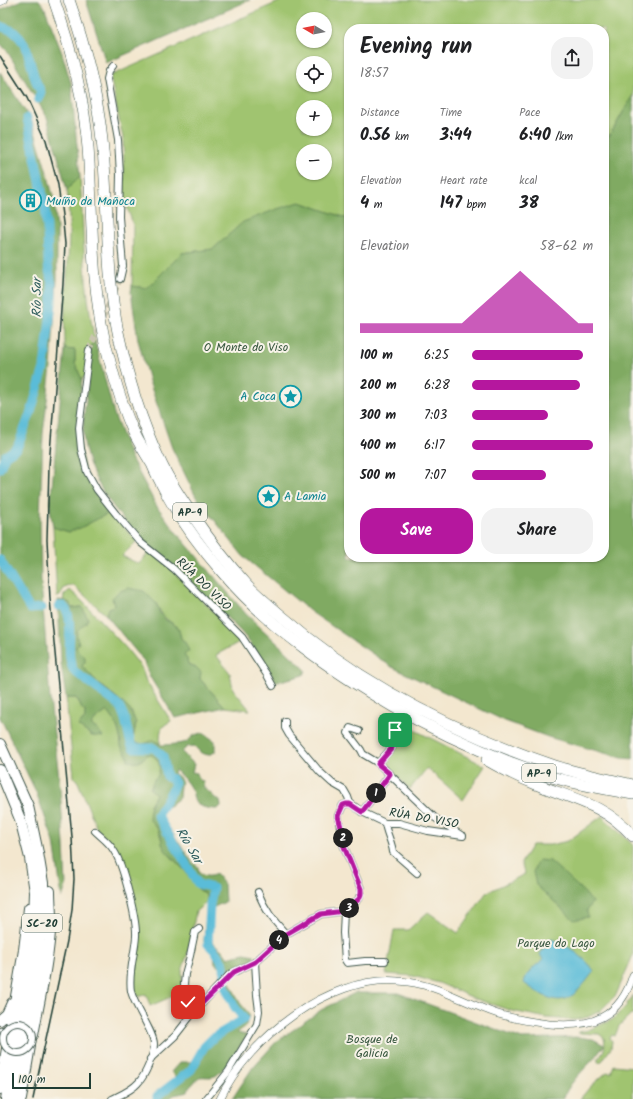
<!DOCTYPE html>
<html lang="en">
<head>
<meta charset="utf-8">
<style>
	body { margin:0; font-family:Kalam,sans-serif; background:#f2f2f2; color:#202124; height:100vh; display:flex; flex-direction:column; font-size:15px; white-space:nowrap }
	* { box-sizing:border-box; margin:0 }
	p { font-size:13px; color:#757577 }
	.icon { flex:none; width:22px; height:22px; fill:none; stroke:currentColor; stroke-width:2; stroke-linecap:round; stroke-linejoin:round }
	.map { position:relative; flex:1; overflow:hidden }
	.side { position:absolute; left:344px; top:24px; width:265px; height:538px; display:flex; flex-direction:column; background:#fff; border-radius:16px; box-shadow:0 1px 3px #0004 }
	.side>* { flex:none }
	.needle { width:26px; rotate:280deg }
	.controls { position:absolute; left:296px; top:12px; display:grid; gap:8px }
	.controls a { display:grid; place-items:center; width:36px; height:36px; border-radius:50%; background:#fff; box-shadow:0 1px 3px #0004; font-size:20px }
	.scale { position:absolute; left:12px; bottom:10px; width:79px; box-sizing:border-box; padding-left:4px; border:2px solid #1f3d34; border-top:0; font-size:11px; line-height:14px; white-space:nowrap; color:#1f3d34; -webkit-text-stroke:3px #f7f3e8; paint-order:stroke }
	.pin { position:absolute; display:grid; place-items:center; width:34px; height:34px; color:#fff; margin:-17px; border-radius:8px; box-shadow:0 2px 6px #0006 }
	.km { position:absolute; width:20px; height:20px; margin:-10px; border-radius:50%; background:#222; color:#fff; font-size:11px; line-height:20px; text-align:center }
	.round { display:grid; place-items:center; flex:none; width:42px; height:42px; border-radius:16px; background:#f2f2f2 }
	.head { display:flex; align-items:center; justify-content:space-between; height:68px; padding:0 16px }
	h1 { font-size:22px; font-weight:700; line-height:30px }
	.stats { display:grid; grid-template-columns:repeat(3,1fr); gap:6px; height:68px; padding:4px 16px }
	.stats div { display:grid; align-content:center }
	.stats b { font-size:17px; font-weight:700 }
	.stats small { font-size:11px; font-weight:400 }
	.stats p { font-size:11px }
	.chart { height:112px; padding:8px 16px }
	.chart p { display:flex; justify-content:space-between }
	.chart svg { width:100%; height:72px; margin-top:4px; fill:#b5179e; opacity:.7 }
	.primary-button { display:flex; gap:8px; margin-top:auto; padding:8px 16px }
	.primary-button a { flex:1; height:46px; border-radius:16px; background:#b5179e; color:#fff; font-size:16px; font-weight:700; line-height:46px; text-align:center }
	.primary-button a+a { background:#f2f2f2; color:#202124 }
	ul { padding:0 16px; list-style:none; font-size:13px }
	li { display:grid; grid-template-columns:64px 48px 1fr; align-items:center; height:30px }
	li i { height:10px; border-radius:5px; background:#b5179e }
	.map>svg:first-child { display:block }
</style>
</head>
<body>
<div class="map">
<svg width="633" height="1099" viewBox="0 0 633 1099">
	<rect width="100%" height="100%" fill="#f7f3e8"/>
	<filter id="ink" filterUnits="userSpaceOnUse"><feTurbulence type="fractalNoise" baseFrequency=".025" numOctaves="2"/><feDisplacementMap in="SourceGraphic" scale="8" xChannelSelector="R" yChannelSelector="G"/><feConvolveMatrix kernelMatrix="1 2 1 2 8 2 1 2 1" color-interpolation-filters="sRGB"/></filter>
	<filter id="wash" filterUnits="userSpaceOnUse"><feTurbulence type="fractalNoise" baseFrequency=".012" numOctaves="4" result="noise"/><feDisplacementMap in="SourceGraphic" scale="16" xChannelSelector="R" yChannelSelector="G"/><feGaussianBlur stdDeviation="0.9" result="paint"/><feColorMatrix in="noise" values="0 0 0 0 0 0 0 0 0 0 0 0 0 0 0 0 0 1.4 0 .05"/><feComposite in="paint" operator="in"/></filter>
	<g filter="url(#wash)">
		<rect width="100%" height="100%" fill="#f3e7cf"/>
		<g fill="#a0c46f" stroke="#608052" fill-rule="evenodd">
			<path d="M283,0H633V95L610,135L604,138V29H349V219L300,202L243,223L213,249L182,253L147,288L132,286L133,224L125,202L123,138L110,76ZM303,19H325V41H303ZM303,63H325V85H303ZM303,107H325V129H303ZM303,151H325V173H303Z"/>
			<path d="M80,177C84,231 83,286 95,341L91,346L89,370L82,380L75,363V350L65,349C65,335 64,321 65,306C67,268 72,229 67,190Z"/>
			<path d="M111,513L137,541L122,556L139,564L150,551L171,569L238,636L241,641L216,655L230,673L233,689L250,710L225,707L200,679L196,667L188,664L183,655L186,644L181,638L178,627C165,619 162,616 156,603L114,606L108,608L106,615L73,585L64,588L60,596L57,597L53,527L69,532L80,528L107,514Z"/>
			<path d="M70,590L83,602L126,648L141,667L146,681L171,721C158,728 161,732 160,745L157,741L142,744L136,743L133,739L136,723L131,711L116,697L98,683L82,666L80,652L74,647L78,628L88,619L82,607L71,608L63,601L64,595Z"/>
			<path d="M66,698H76L85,711V718L78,726L92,736L98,730L91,725L95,720L107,711C114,718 118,727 120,737C122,744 121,750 129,756C132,758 137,760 140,762L148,754L154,756L159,762L160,769L156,794L150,805L155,827L158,829L165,850L186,872L196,887L206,895L207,902L196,911L188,952L182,971V992L150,1006L146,994L138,997L134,990L135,974L140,935L124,869L117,849L97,829L78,782L74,777Z"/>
			<polygon points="405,725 485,766 463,800 427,768 410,789 384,763 397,748 397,737"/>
			<polygon points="602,816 633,845 633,955 616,995 600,1011 588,1017 575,1020 547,1018 512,1011 476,999 439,983 413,976 386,974 394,930 408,930 428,912 458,933 486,893 525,874 521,863 532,845 550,845 568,841"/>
			<path d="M633,995V1014H631L619,1026L615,1036L612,1035L610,1038L612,1041L611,1048L602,1061L598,1062V1059C604,1052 606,1047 604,1038L599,1034L578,1033L579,1032L588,1030L612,1020L627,1005L626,1004L631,1000Z"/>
			<polygon points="614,1065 633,1067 633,1099 580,1099 590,1087 607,1072 611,1073"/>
		</g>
		<g fill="#80aa62" stroke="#50744b">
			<polygon points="22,0 39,0 44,6 62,53 71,83 80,177 67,190 47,117 7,51 0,43 0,10"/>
			<polygon points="86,0 250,0 106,63"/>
			<polygon points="0,72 32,122 48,176 54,200 57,229 57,279 51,367 43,434 40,516 41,582 44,620 50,699 60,787 64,844 66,886 62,898 54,842 36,792 0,717"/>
			<polygon points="633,95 633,759 622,758 548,737 505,721 392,667 311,612 243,556 196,497 172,448 149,381 138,340 131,292 132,286 147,288 182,253 213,249 243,222 277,209 300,202 349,219 349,557 604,557 604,138 610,135"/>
			<path d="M95,341L114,414L130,456L156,505L176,532L246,614L306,670L304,675L276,682C266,667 253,645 241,632C192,579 95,519 84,442C82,428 84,414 86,400C88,382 89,364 91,346Z"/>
			<polygon points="65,349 75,350 75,363 82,380 77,429 85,474 96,494 111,513 107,514 80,528 69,532 53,527 50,508"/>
			<polygon points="128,588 144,591 156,603 160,613 166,620 178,627 181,638 186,644 189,651 184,655 187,659 188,664 196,667 201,672 200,679 225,707 175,718 150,677 143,660 106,615 108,608 114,606 112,598 118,592"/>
			<path d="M58,600L66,601L70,603L71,608L82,607L88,619C82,631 72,626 79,644L75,647L85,657V662L82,666L98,683L116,697L131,711L136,723L133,739L136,743C143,745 148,744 153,739L160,745C165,745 183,744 186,742C194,737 190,735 203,733L215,741V752L208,755L201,753L194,746L187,747L182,752L194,764L192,772L197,773L199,779L203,782L204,788C211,792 213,798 220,801L221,806L218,809C210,809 199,808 195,801C193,797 193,792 191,789C187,782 182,776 175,770L174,774L179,777L182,783L180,785L179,798L169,806L164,807L160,815L192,862L198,867L199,873C206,877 210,877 216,874L224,884L225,902L212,908L211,930L212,942L222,950L228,958L245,953L254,955V958L253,961L231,969L229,981L240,1003L249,1014L246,1026L237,1033L248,1035C242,1043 222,1074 215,1076C210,1078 204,1076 199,1077L189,1088L188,1092L174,1095L169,1099H155V1095L175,1079V1076L171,1072L180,1062H191L202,1046L213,1035L241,1018C229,1001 222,989 221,968L215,963L214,953L205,945L204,941L207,902L206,895L196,887L186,872L165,850L162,844L161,836L158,829L149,819L150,805L156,794L150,789L154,779L158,776C161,765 160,757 148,754C140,762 138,765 128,760C128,753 123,752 121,746C120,743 121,740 120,737C118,727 114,718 107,711L95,720L91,725L98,730L103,737L92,736L78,726L85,718V711L81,708L80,703L76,698H66L61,664Z"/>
			<polygon points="538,860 550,861 585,893 592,902 587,910 588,917 574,920 536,885 533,872"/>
			<path d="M355,993H398L522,1039L578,1037L593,1039L604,1045C592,1065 571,1077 563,1099H232L253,1067L276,1042L321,1010Z"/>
		</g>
		<path fill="#5abcd8" stroke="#3c7c86" d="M551,939C565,943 587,959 594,971C569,1005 560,1009 524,983C526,972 534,967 543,960L540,954Z"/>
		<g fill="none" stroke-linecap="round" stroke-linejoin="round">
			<g stroke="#5abcd8" stroke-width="9">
				<polyline points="0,26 13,31 20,38 26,47 35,79 41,92 38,99"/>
				<polyline points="0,468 5,456 17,448 31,412 44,368 52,303 52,285 48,265 47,228 45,206 27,118"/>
				<polyline points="0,560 30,609 42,608"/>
				<path d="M59,606H63C77,618 63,653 74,671L117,704C128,716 126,734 133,748H154L163,756L167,777L172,779L175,783C171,795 163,804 157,815L198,884L213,888L210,905L208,944L216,952L224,965L225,986L234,1006L244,1019L214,1037L204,1047L191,1070L157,1096V1099"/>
			</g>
		</g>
	</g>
	<g filter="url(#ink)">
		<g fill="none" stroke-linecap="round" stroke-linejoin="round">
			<polyline stroke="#c9c5b0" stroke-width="6" stroke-dasharray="6 3" stroke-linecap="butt" points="89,350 120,279"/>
			<defs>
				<g id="minor">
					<polyline points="113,66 109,71 107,79 118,140 120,175 119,217 123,266 120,279"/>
					<polyline points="89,350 79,428 81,449 87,472 97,490 116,514 140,542 174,569 242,637 267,675 273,686"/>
					<polyline points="285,721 285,728 289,735 320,772 332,783 344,790 348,797 350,803 362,812 385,823 399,823 428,831 463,836"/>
					<polyline points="359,731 350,728 348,733 361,750 363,754 378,763 435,818 461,835"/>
					<polyline points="378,763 392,748 392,737 400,724"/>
					<polyline points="362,812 390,774"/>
					<path d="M385,823C386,833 392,842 393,852L417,873"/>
					<path d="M95,831C101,837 110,843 114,851C123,864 137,920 136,936C135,954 128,973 131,991C134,1006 154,1032 154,1044C154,1055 145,1076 138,1083C131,1091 120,1095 112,1099"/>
					<path d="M258,892C265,910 273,920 286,934"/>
					<polyline points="344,911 343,933 345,960 347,963 365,961 385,961"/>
					<polyline points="193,1013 188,1002 184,984 185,974 190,956 195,932 199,929"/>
					<polyline points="0,1031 8,1028"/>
					<polyline points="150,1059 175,1036 193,1013 230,974 255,962 286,934 321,914 344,911 359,899 361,889 343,844 338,816 343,805 350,803"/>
					<polyline points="206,1099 228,1072 257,1024 259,1011 257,995 255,962"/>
				</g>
				<g id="tertiary">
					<polyline points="0,2 4,0"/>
					<path d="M220,1099C248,1039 329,975 398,981C436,983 464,1003 498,1014C515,1019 532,1022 549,1024C591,1028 620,1018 633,975"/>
				</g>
				<g id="trunk">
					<polyline points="0,744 28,806 38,853 43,883 43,909 38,959 14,1099"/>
					<polyline points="0,770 20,819 30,858 35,892 33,944 6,1099"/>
					<polyline points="0,1020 7,1014 12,1003"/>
					<path d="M33,1035C40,997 49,958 51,919C51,910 50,900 50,891"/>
					<polyline points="0,1089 24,950 29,908"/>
					<polyline points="21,1099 30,1046"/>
				</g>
				<g id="motorway">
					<path d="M54,0C71,48 84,97 88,148C93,211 90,275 104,338C111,367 119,398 131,426C136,439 145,452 152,464C157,476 163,487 169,498C184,525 203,550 223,573C270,628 333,671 394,707C432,729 471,747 512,763C524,767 536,772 548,776C576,784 604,789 633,794"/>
					<path d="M69,0C85,46 97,92 102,140C109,204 105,269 118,332C127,374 141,421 159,459C167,477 178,494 189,510C207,537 226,562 248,586C259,597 272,608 284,618C362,686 457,733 555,766C580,774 607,779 633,785"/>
					<path d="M487,760C501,768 516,776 531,782C570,799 602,802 633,836"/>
				</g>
			</defs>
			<use href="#minor" stroke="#3f564b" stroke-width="8"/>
			<use href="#tertiary" stroke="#3f564b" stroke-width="8"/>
			<use href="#trunk" stroke="#3f564b" stroke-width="12"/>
			<use href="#motorway" stroke="#3f564b" stroke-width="12"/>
			<use href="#minor" stroke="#fff" stroke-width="6"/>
			<use href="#tertiary" stroke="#fff" stroke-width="7"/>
			<use href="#trunk" stroke="#fff" stroke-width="10"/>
			<use href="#motorway" stroke="#fff" stroke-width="11"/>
			<polyline stroke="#1f3d34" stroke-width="1.5" points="0,56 27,98 46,140 58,185 63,223 65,244 63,284 49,466 47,540 50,599 72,837 74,879 72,910 67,941 33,1099"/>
			<defs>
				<circle id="minor-bridge" cx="18" cy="1038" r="15"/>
			</defs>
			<use href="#minor-bridge" stroke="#3f564b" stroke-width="8" stroke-linecap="butt"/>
			<use href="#minor-bridge" stroke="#fff" stroke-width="6"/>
		</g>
	</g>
	<g fill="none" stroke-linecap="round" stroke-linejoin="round" filter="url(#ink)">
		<defs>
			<polyline id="route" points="188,1002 192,1013 234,972 255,962 286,934 305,923 321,914 344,911 359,899 361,894 361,889 343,844 342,831 338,816 343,805 346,804 350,804 362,812 390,774 378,764 392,748 392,737 395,730"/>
		</defs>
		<use href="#route" stroke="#fff" stroke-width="8"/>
		<use href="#route" stroke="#b5179e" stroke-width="5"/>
	</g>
	<defs>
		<symbol id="building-ring" viewBox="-11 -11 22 22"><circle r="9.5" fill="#f7f3e8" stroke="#0f9aa8" stroke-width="1.5"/><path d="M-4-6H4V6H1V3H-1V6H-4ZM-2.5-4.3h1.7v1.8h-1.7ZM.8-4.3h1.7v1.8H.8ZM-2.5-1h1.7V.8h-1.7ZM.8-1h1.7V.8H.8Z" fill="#0f9aa8"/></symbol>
		<symbol id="sight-ring" viewBox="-11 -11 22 22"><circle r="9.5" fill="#f7f3e8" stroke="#0f9aa8" stroke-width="1.5"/><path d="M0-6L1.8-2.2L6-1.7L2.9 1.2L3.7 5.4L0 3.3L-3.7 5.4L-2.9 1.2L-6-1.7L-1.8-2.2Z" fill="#0f9aa8"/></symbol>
	</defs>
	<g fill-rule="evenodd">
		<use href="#building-ring" x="18" y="188" width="25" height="25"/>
		<use href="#sight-ring" x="278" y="384" width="25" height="25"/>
		<use href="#sight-ring" x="256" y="484" width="25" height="25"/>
	</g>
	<g text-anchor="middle" stroke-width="4" stroke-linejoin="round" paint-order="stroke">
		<g fill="#f7f3e8" stroke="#60746a" stroke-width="1">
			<rect x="173" y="503" width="34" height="18" rx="3"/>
			<rect x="522" y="764" width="34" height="18" rx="3"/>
			<rect x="22" y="914" width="40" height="18" rx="3"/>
		</g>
		<g font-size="11" font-weight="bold" fill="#1f3d34">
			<text x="190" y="516">AP-9</text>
			<text x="539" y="777">AP-9</text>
			<text x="42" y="927">SC-20</text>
		</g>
		<g font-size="12" fill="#0d838f" stroke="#f7f3e8" text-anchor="start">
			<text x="46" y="205">Muíño da Mañoca</text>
			<text x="276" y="400" text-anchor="end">A Coca</text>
			<text x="284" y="500">A Lamia</text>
		</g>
		<g font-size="12" fill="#395840" stroke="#f7f3e8">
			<text x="246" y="351">O Monte do Viso</text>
			<text x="556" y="947">Parque do Lago</text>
			<text x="372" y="1043">Bosque de<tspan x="372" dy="14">Galicia</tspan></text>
		</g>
		<g font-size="12" fill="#1f3d34" stroke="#f7f3e8">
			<text transform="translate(204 584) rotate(44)" y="4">RÚA DO VISO</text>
			<text transform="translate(424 818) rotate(10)" y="4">RÚA DO VISO</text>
		</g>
		<g font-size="13" font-style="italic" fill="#2e5d5d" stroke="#f7f3e8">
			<text transform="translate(36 298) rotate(-90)" y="5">Río Sar</text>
			<text transform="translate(190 845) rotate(59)" y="5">Río Sar</text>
		</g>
	</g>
</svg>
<div class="controls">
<a><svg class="needle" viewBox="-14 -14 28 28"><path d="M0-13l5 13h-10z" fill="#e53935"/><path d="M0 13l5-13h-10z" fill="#757577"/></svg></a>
<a><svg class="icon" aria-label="locate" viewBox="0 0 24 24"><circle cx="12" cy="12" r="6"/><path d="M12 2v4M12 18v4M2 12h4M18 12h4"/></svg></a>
<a>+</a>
<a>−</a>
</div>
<div class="scale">100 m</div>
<div class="pin" style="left:395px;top:730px;background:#1e9e55"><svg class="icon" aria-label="arrive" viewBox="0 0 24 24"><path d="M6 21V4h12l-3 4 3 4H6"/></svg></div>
<div class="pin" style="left:188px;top:1002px;background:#d93025"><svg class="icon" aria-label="check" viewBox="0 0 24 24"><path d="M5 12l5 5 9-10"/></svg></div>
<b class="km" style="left:376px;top:793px">1</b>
<b class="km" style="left:343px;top:838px">2</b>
<b class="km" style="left:349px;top:908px">3</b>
<b class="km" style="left:279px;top:940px">4</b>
<section class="side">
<div class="head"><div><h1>Evening run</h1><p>18:57</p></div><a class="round"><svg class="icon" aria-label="share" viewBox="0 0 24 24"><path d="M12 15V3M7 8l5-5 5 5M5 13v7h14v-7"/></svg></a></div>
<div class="stats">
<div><p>Distance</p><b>0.56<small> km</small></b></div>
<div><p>Time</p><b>3:44</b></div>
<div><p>Pace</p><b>6:40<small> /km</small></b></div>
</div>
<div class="stats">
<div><p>Elevation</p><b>4<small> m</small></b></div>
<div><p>Heart rate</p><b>147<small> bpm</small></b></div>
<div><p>kcal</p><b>38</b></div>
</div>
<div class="chart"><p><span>Elevation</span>58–62 m</p>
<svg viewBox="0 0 160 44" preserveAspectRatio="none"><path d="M0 44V38L10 38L20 38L30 38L40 38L50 38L60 38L70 38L80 30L90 22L100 14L110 6L120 14L130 22L140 30L150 38L160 38V44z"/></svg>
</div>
<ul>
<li><b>100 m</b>6:25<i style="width:92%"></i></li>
<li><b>200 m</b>6:28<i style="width:89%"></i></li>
<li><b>300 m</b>7:03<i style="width:63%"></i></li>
<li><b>400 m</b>6:17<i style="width:100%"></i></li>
<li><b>500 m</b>7:07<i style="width:61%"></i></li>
</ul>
<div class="primary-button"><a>Save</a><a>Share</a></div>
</section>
</div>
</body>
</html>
